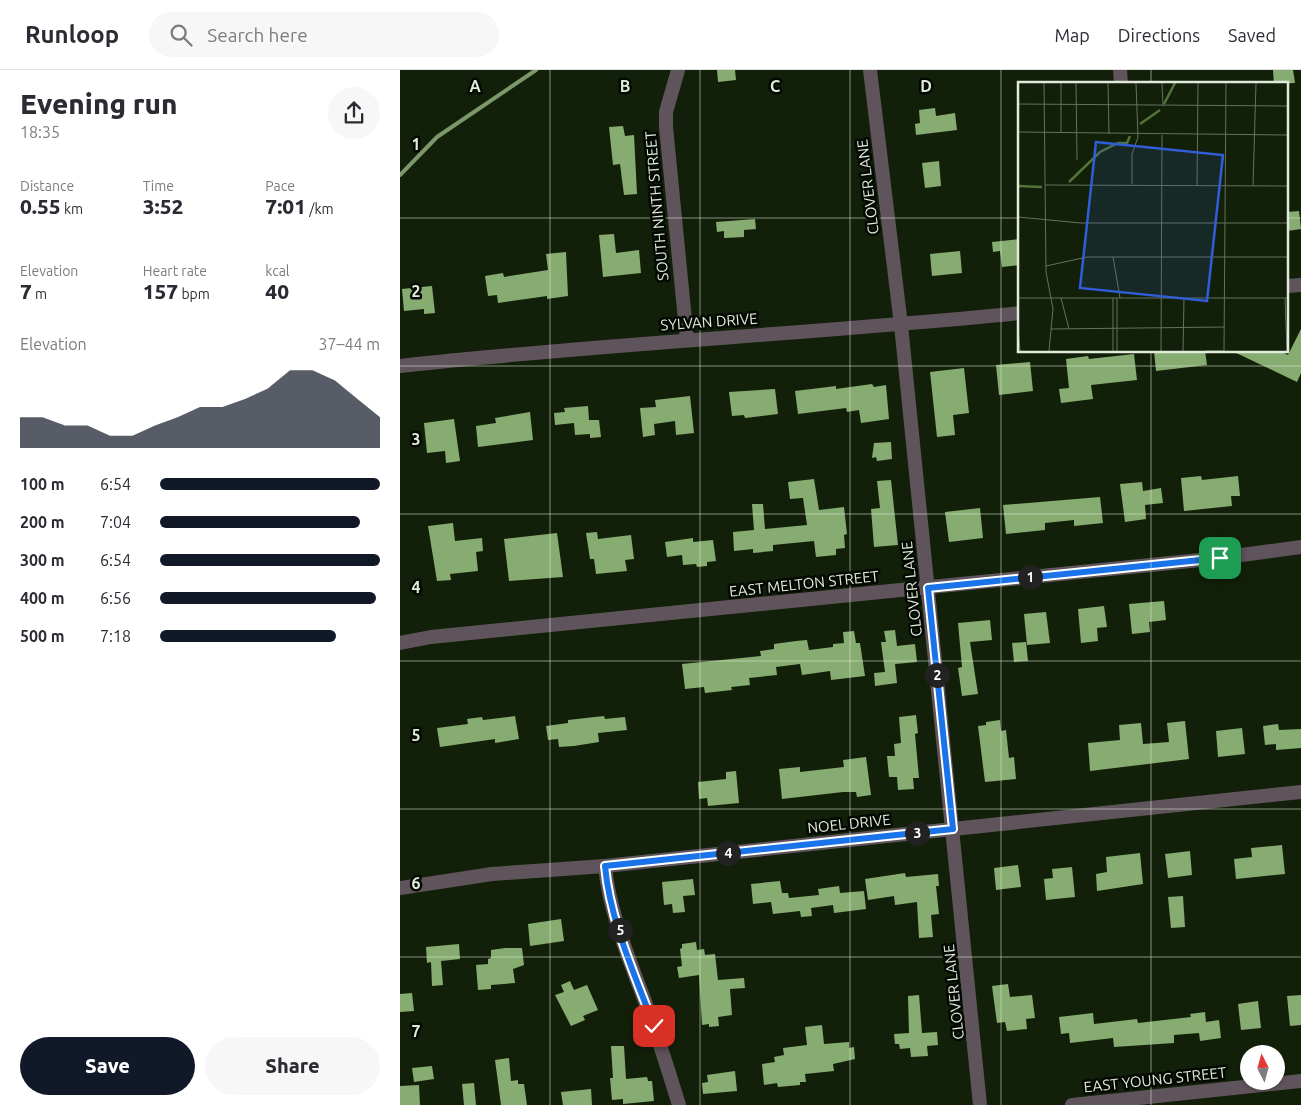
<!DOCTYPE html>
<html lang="en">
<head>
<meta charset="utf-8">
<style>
	body { margin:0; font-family:Ubuntu,sans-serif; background:#f7f7f7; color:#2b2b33; height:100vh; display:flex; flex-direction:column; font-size:19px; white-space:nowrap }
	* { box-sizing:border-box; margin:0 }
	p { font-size:16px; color:#7c7c81 }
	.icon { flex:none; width:28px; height:28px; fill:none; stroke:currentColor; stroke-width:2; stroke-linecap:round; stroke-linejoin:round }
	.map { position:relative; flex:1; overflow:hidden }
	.panel { display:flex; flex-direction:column; background:#fff; width:400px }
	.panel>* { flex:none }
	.needle { width:32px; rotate:354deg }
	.tools { position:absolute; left:840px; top:975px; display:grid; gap:10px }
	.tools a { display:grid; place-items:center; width:45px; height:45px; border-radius:50%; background:#fff; box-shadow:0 1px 4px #0004; font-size:25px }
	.pin { position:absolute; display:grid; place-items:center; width:42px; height:42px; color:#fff; margin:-21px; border-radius:10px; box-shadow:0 2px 8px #0006 }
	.km { position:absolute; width:25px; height:25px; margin:-12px; border-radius:50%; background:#222; color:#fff; font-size:14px; line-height:25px; text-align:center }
	.round { display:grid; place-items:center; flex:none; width:52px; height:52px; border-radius:26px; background:#f7f7f7 }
	.summary { display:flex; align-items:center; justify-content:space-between; height:85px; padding:0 20px }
	h1 { font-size:28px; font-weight:800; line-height:38px }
	.stats { display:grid; grid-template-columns:repeat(3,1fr); gap:8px; height:85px; padding:5px 20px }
	.stats div { display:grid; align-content:center }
	.stats b { font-size:21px; font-weight:800 }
	.stats small { font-size:14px; font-weight:400 }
	.stats p { font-size:14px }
	.chart { height:140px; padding:10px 20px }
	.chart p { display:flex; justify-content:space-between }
	.chart svg { width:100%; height:90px; margin-top:5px; fill:#111827; opacity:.7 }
	.primary-button { display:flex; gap:10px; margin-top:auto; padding:10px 20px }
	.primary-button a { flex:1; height:58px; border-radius:30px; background:#111827; color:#fff; font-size:20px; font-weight:800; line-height:58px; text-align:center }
	.primary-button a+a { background:#f7f7f7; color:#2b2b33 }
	ul { padding:0 20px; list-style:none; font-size:16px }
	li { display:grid; grid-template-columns:80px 60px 1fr; align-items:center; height:38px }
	li i { height:12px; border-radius:6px; background:#111827 }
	header { display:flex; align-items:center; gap:30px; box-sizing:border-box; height:70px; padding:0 25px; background:#fff; border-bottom:1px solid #e1e1e2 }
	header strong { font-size:24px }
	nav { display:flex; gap:28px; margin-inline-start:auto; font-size:18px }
	.search { width:350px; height:45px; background:#f7f7f7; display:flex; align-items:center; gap:12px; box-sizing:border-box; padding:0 18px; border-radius:28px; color:#7c7c81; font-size:19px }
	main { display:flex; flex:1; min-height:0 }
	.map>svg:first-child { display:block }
</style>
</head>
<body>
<header>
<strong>Runloop</strong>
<div class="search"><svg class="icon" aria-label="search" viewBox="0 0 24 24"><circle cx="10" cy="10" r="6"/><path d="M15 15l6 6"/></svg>Search here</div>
<nav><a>Map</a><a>Directions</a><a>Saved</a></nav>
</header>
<main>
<section class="panel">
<div class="summary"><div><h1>Evening run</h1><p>18:35</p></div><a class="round"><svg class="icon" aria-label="share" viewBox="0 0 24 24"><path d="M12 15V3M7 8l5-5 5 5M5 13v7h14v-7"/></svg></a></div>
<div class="stats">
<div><p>Distance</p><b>0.55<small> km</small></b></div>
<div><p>Time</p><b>3:52</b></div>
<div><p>Pace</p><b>7:01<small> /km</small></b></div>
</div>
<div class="stats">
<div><p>Elevation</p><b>7<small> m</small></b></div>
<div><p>Heart rate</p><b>157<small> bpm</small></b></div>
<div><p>kcal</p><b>40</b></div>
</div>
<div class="chart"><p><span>Elevation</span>37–44 m</p>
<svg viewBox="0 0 160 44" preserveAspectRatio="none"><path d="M0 44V29L10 29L20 33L30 33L40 38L50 38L60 33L70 29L80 24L90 24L100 20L110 15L120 6L130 6L140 11L150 20L160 29V44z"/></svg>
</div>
<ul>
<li><b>100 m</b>6:54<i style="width:100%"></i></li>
<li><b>200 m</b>7:04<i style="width:91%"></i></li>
<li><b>300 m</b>6:54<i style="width:100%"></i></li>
<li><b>400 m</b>6:56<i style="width:98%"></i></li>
<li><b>500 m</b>7:18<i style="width:80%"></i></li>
</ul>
<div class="primary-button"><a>Save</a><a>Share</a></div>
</section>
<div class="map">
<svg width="901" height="1035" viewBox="0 0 901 1035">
	<rect width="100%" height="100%" fill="#132009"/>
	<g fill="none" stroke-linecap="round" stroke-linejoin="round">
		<polyline stroke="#7c986b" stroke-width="4" points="0,105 37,67 136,0"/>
	</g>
	<g fill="#87ac71">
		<polygon points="317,0 335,0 336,10 318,12"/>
		<polygon points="873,0 893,0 895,13 874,14"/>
		<polygon points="535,38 536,46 555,43 557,60 516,65 515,54 520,53 519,40"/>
		<polygon points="223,56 225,66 234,65 237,124 224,125 220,94 213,95 209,57"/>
		<polygon points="539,91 541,116 525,118 522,93"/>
		<polygon points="899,141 901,159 887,161 887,142"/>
		<polygon points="355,149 356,159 344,160 344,167 324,168 324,161 317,162 316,152"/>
		<polygon points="214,164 216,183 239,180 241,203 203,207 199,165"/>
		<polygon points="620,169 620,195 602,197 600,181 593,182 592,172"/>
		<polygon points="560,181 562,203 532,206 530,184"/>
		<polygon points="166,182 168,226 147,229 147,226 98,233 97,225 88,226 85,206 103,203 104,207 148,200 146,184"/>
		<polygon points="32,216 35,243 24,244 24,239 4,241 2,219"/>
		<polygon points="901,259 901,303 897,312 832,281 880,281 888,285"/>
		<polygon points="754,281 805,281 807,295 756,301"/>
		<polygon points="734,284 737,310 691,315 693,329 661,333 659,319 669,318 666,289 688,286 689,289"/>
		<polygon points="630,292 633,321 599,325 596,295"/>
		<polygon points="564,298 569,343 553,345 555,365 537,367 530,302"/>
		<polygon points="472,314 474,317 486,315 489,349 461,353 459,340 447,342 446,338 398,344 395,321 436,316 436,319"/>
		<polygon points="375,319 378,344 345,348 344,345 332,346 329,322"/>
		<polygon points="290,326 294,363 276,365 275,351 254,354 255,365 243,367 240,338 256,337 255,330"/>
		<polygon points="188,336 189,350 199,350 201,367 190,368 190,364 175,365 174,353 155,355 154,343 165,342 164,338"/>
		<polygon points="130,342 133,370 78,377 76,356 96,353 95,348"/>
		<polygon points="54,349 60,391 46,393 45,381 27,383 24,353"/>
		<polygon points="491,372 492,389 477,391 476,387 472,388 474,373"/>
		<polygon points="801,406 802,410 838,406 840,426 831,426 832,436 784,441 781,408"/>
		<polygon points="414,409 419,440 444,437 447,464 444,465 445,478 436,479 436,485 416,487 414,471 373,475 373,481 353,483 353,479 334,481 333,462 354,460 352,434 363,434 365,459 407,455 403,428 390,429 388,412"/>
		<polygon points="491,410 498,475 474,477 471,439 480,438 477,411"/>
		<polygon points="742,412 743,421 761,418 763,433 745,435 746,449 725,452 720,414"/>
		<polygon points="700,427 703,453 674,456 674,450 645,453 645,460 606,464 603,435"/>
		<polygon points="580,438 583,468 549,472 545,442"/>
		<polygon points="53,453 55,471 82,468 83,481 76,482 78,501 50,504 51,510 37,511 28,456"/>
		<polygon points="197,462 198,469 231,465 234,489 225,490 227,501 196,504 194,489 190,489 186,463"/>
		<polygon points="157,463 163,507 109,511 104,469"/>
		<polygon points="293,468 293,472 313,470 316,491 307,492 307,496 297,497 296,494 283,495 282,485 267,487 265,472"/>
		<polygon points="764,531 766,550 749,552 750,562 732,564 729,534"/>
		<polygon points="704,536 707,557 697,558 698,571 681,573 678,539"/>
		<polygon points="646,542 650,573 627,575 624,544"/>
		<polygon points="590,550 592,570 570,572 578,624 562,626 558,598 562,597 558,553"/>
		<polygon points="495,560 497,576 515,574 517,592 495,594 497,613 475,616 474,603 485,602 481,572 486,572 484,561"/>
		<polygon points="454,561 456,573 460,573 465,606 431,610 430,601 402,605 400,594 376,597 377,605 349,608 350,615 331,617 332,620 305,623 304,617 285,619 282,594 361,586 360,581 374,579 374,574 396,571 407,570 409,580 433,577 433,574 444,573 443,562"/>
		<polygon points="626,572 628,591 614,592 612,573"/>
		<polygon points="516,645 518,663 515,664 519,708 513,708 514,719 498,720 497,707 489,707 487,686 495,686 494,674 501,673 499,647"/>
		<polygon points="115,646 119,669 95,673 95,669 40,677 37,658 68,654 67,649 82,647 83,650"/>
		<polygon points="204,646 205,649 225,647 227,660 198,663 199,672 174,676 159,677 158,669 148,670 146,656 168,653 168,650"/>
		<polygon points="600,650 601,661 606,660 609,688 614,687 616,709 585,712 578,656 586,655 586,652"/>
		<polygon points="785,651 789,689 690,701 688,673 720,670 719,655 741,653 743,674 769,672 767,653"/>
		<polygon points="878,654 879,660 901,659 901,678 876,680 876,674 865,675 863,656"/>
		<polygon points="842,658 845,684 818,687 816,661"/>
		<polygon points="466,687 471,725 457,727 456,722 443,722 382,729 379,699 400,697 400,702 444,697 443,690"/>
		<polygon points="336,701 339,733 308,736 307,728 299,729 298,712 326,709 326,702"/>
		<polygon points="882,775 885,804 836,809 834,789 852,787 851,778"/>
		<polygon points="790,781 792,805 768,808 765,784"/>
		<polygon points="740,783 743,814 697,821 696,804 707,802 706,787"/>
		<polygon points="618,795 621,817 596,820 594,798"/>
		<polygon points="672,797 675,827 646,830 644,809 653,808 652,799"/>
		<polygon points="505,803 506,807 538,804 539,816 536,816 539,844 531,845 533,867 519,868 517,832 495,835 494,826 468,830 465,809"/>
		<polygon points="293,809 295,825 283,826 285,842 273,843 272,834 264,835 262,812"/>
		<polygon points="380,811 382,823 388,823 389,828 419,825 418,819 439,816 440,823 464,821 466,839 434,843 433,835 411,838 412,846 401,847 400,841 373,844 371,832 353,834 351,814"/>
		<polygon points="783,826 785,857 771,858 768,827"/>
		<polygon points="161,849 164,871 130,876 128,854"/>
		<polygon points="296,872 297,880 304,879 305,885 315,884 318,910 344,908 345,918 330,919 332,945 318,947 319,956 309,957 309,954 302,955 299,905 279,908 277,897 282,896 280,879 282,878 282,874"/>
		<polygon points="59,874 60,889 41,891 43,915 32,916 31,892 27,893 26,877"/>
		<polygon points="105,878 122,878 124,895 113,899 115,913 91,915 91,919 78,920 76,895 88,894 88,889 91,888 91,880"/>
		<polygon points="170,911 174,920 187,915 198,940 183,946 185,950 171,956 155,925 164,922 161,915"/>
		<polygon points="608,914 610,927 632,925 635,948 626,949 627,959 607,961 605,952 597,953 592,916"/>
		<polygon points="12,923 14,941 0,942 0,924"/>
		<polygon points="519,925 522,963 537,962 538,975 527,976 528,986 511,987 510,978 500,979 499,974 495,974 494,964 509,963 508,926"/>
		<polygon points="901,925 901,955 890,956 887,926"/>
		<polygon points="858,931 861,958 841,960 838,934"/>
		<polygon points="805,942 806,952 819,950 821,968 800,971 799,963 774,965 774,973 714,977 713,968 670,973 669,963 661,964 659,947 693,943 694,954 737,949 738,953 791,947 790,944"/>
		<polygon points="422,955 424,974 449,972 449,978 454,977 455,989 433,994 434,1001 405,1004 406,1012 400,1012 400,1015 378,1017 377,1013 364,1015 362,994 375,992 374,987 384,985 383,978 407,975 405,957"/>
		<polygon points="211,976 224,976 226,1009 247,1007 248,1011 252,1011 254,1031 223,1034 223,1029 212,1030 210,1008 213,1008"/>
		<polygon points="109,988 111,1011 118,1010 118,1014 124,1014 127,1035 101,1035 95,990"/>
		<polygon points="32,996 34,1009 14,1012 12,998"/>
		<polygon points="335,1001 337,1021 303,1024 302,1013 308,1012 307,1005"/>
		<polygon points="74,1013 76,1035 64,1035 62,1014"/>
		<polygon points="19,1015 20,1035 0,1035 0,1016"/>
		<polygon points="191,1019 192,1035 163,1035 161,1022"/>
	</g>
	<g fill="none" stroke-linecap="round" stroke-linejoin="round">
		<g stroke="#60545c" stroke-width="14">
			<polyline points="278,0 266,42 266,57 287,270"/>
			<polyline points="470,0 501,255 580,1035"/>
			<polyline points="720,0 721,14"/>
			<polyline points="887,216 901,215"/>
			<path d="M0,296C206,273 413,264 620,243"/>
			<polyline points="0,573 31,567 820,488 901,477"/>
			<path d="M205,796C209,841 228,886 244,929C257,964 268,999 279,1035"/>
			<polyline points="0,818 92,804 205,796 901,722"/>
		</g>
		<polyline stroke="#60545c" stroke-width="14" points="672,1035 901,1011"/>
	</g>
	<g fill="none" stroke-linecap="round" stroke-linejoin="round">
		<defs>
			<path id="route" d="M254,956C235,905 210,851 205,796L553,759L528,518L820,488"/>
		</defs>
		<use href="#route" stroke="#fff" stroke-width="10"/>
		<use href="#route" stroke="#1a73e8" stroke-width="6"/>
	</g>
	<path fill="none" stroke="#e1ebdc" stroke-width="1" stroke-opacity="0.55" d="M150,0V1035M300,0V1035M450,0V1035M601,0V1035M751,0V14M0,148H620M887,148H901M751,281V1035M0,296H901M0,444H901M0,591H901M0,739H901M0,887H901"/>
	<g text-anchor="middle" stroke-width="5" stroke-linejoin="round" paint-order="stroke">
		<g font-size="15" fill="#e1ebdc" stroke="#040802">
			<text transform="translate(468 117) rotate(-97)" y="5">CLOVER LANE</text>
			<text transform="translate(257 136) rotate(-95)" y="5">SOUTH NINTH STREET</text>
			<text transform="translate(309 252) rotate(-4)" y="5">SYLVAN DRIVE</text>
			<text transform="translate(404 514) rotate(-6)" y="5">EAST MELTON STREET</text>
			<text transform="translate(512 519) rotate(-96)" y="5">CLOVER LANE</text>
			<text transform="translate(449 754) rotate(-6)" y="5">NOEL DRIVE</text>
			<text transform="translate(554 922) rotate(-96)" y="5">CLOVER LANE</text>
			<text transform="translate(755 1010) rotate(-6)" y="5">EAST YOUNG STREET</text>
		</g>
	</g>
	<g transform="translate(618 12)">
		<rect width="270" height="270" fill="#132009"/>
		<path fill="none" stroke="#51743b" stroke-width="2.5" d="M146,22L157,1M122,42L142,28M51,100L82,70L100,61H109L112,54M0,104L24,105"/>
		<path fill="none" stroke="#65715d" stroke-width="1" d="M26,1L28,190L35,227L31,269M43,1V51M58,1L59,78M90,1L91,52M144,1L145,24M0,22L270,24M0,50L270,53M114,102V72L120,55L118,1M27,103L270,104M179,104L180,1M235,104L238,1M0,135L63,141H270M95,175L102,216M28,184L69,175H270M0,216H270M43,216L51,247M95,216V269M267,216L269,269M0,244L2,269M33,247L207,245M99,269V216M143,269L144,53M165,269L166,216M187,269H206M206,269L208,1"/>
		<path fill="#315ed8" fill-opacity="0.15" stroke="#315ed8" stroke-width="2.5" d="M78,60L205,73L189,219L62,206Z"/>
		<rect width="270" height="270" fill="none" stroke="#e1ebdc" stroke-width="2.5"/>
	</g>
	<g font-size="16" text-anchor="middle" font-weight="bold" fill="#e1ebdc" stroke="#040802" stroke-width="5" stroke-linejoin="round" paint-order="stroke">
		<text x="75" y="22">A</text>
		<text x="225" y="22">B</text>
		<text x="375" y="22">C</text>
		<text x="526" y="22">D</text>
		<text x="16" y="80">1</text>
		<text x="16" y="227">2</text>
		<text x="16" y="375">3</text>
		<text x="16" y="523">4</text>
		<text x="16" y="671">5</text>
		<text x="16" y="819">6</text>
		<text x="16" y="967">7</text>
	</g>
</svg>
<div class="tools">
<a><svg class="needle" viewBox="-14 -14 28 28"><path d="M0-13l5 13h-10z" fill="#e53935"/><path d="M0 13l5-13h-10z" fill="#7c7c81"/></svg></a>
</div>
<div class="pin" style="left:820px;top:488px;background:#1e9e55"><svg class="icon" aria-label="arrive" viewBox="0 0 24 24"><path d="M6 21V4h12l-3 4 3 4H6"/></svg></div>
<div class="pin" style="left:254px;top:956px;background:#d93025"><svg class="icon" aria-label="check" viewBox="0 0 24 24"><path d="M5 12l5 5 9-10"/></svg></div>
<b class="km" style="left:630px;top:507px">1</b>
<b class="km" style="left:537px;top:605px">2</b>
<b class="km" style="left:517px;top:763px">3</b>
<b class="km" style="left:328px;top:783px">4</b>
<b class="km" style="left:220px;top:860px">5</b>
</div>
</main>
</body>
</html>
